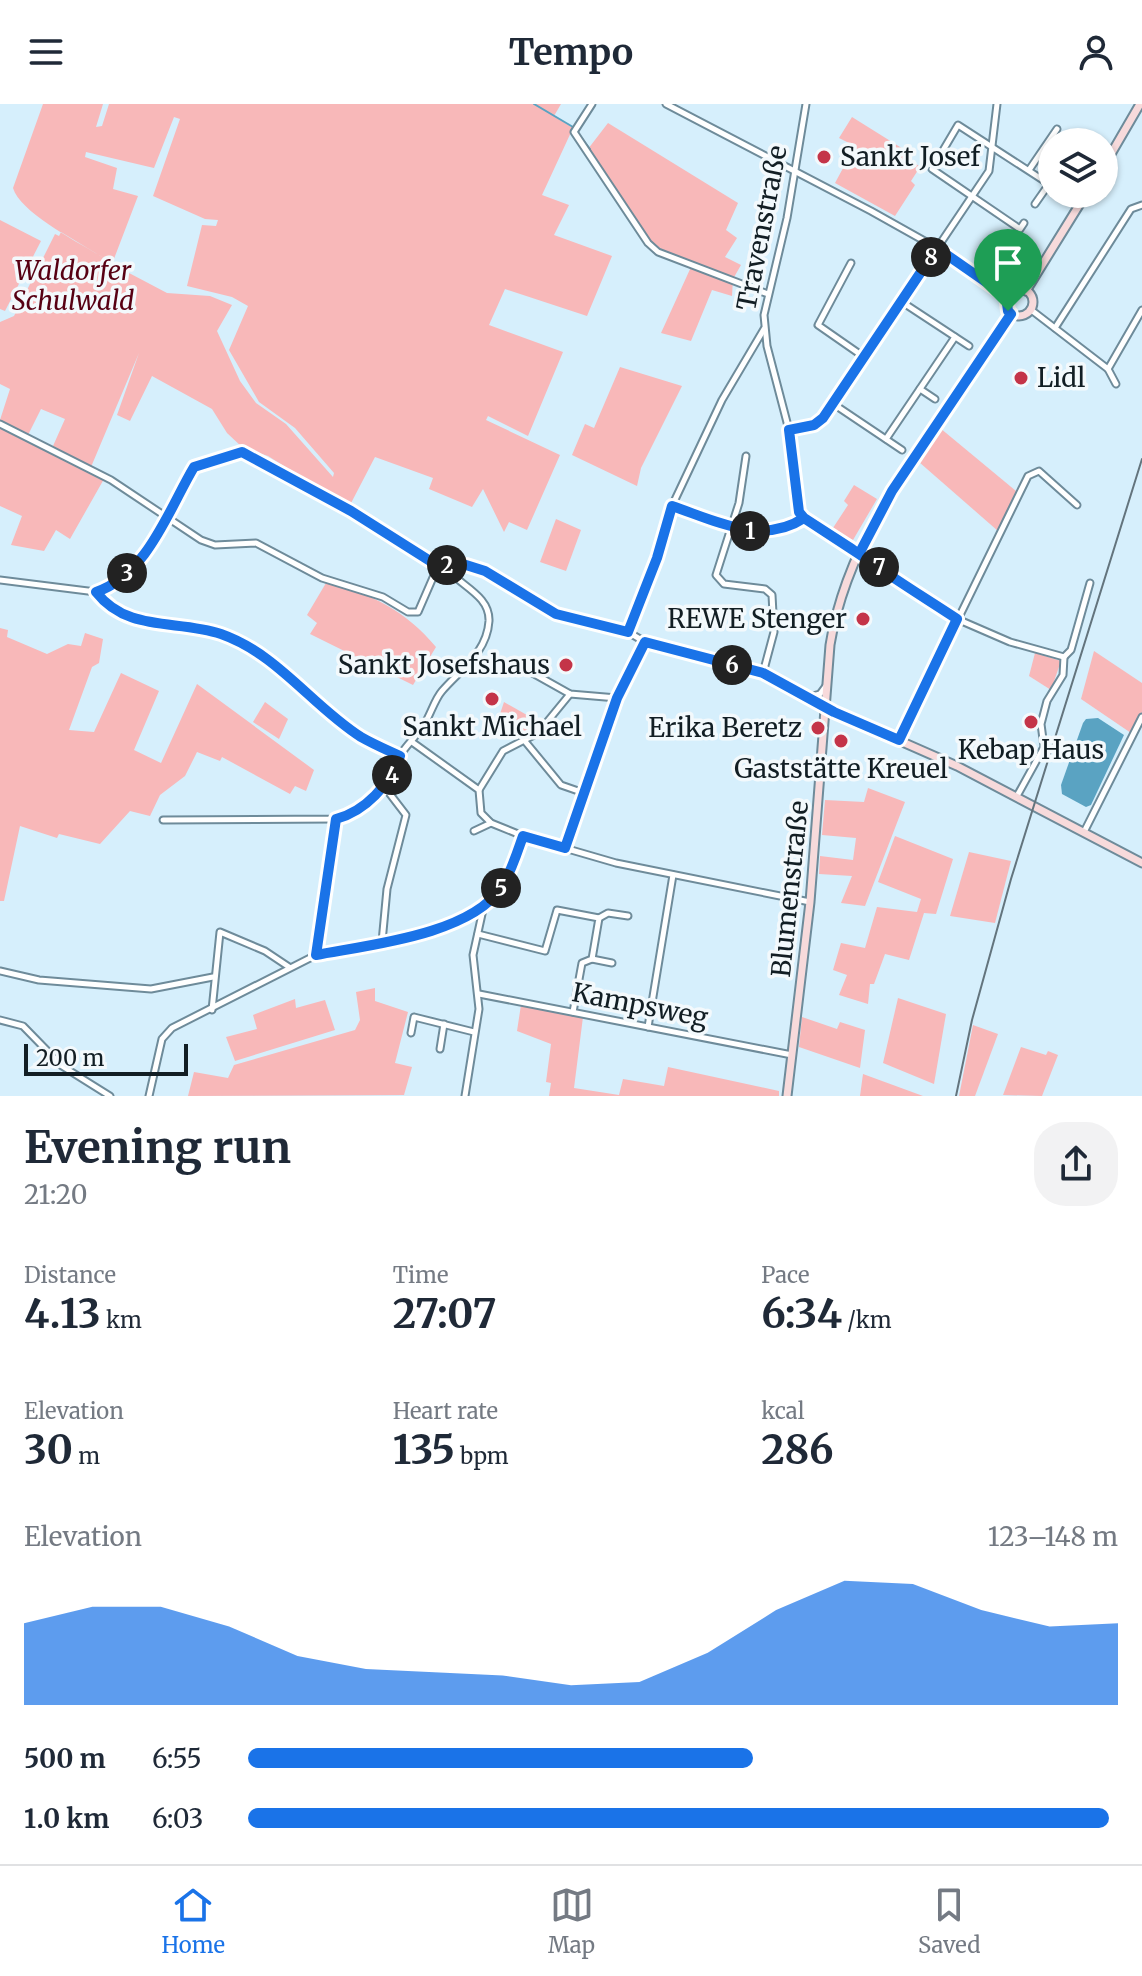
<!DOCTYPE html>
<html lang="en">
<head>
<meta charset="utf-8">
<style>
	body { margin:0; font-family:Merriweather,serif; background:#f2f2f3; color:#1f2937; height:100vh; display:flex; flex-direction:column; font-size:30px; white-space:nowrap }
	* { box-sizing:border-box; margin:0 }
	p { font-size:26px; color:#747a83 }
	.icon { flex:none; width:44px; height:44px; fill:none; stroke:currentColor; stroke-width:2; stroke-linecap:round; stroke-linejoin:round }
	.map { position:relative; height:992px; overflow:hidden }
	.details { display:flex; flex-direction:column; background:#fff; flex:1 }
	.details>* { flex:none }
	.controls { position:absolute; left:1038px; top:24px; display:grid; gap:16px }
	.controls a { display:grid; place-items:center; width:80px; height:80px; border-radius:50%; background:#fff; box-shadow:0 2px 6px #0004; font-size:40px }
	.scale { position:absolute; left:24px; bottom:20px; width:164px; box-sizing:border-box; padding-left:8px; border:4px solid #121e24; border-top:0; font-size:22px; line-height:28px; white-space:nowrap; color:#121e24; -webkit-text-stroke:6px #f3f9fc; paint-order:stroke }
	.pin { position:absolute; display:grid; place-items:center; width:68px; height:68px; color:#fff; margin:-82px -34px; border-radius:50% 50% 50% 0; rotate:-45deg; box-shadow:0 0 8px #0007 }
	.pin .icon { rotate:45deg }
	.km { position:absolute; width:40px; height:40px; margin:-20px; border-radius:50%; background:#222; color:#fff; font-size:22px; line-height:40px; text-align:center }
	.round { display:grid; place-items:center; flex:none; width:84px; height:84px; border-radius:32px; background:#f2f2f3 }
	.headline { display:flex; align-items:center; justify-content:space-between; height:136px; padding:0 24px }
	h1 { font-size:44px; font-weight:700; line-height:60px }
	.stats { display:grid; grid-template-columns:repeat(3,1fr); gap:12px; height:136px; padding:8px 24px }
	.stats div { display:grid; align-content:center }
	.stats b { font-size:40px; font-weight:700 }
	.stats small { font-size:22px; font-weight:400 }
	.stats p { font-size:22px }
	.chart { height:224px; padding:16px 24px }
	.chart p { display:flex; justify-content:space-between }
	.chart svg { width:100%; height:144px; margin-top:8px; fill:#1a73e8; opacity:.7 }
	ul { padding:0 24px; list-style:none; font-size:26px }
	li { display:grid; grid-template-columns:128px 96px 1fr; align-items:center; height:60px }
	li i { height:20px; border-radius:10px; background:#1a73e8 }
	header { display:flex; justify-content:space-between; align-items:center; height:104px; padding:0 24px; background:#fff; font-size:36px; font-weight:700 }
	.menu { display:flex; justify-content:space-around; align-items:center; height:112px; border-top:2px solid #e0e1e3; background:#fff; font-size:22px; color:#747a83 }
	.menu a { display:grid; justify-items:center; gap:4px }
	.menu .selected { color:#1a73e8 }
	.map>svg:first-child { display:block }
</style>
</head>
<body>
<header><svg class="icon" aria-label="menu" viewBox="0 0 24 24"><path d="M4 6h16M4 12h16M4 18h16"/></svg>Tempo<svg class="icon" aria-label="person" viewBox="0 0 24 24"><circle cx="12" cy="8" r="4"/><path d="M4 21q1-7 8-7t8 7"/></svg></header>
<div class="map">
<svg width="1142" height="992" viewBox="0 0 1142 992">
	<rect width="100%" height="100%" fill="#d6effc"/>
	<g fill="#f8b8b9" fill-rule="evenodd">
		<path d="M43,0H103L96,23L102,22L109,0H561L554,12L573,24L542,91L569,101L554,131L612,152L587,212L505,185L489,221L563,248L528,332L488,312L486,316L560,351L527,426L509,418L504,428L483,385L472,403L429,385L433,374L375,353L349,403L268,352L243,344L227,329L212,305L152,272L130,317L117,311L139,249L91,363L53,342L65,315L41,305L28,331L0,316L10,285L0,280V218L14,212L55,130L59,132L61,128L112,159C88,143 21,111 13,84ZM174,13L180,15L153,92L205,115L218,116L216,122L202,121L187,182L232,193L248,202L229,246L259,298L295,324L334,369L333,373L286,320L256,299L240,277L217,227L232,201L210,192L167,189L112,160L138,92L113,85L117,64L85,53L86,48L154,64Z"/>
		<polygon points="852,13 908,48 906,52 920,63 911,77 915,81 895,112 835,79 855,42 839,34"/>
		<polygon points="608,19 738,99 726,126 737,134 725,153 741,161 733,175 732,192 712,186 691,237 661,229 691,163 650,138 588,45"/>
		<polygon points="0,116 41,137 5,207 0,205"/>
		<polygon points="620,263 682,282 641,364 637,382 572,351 585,320 594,324"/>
		<polygon points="0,323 104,375 70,435 56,426 44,447 11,441 22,412 0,402"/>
		<polygon points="940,324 1016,387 998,427 919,358"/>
		<polygon points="854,381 877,395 853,436 831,427 848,401 844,397"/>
		<polygon points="556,415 581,426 566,467 540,458"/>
		<path d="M326,479C371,489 406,507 436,543L413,581L310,530L317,519L307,511Z"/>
		<polygon points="0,524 8,526 7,533 47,550 68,540 81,542 85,529 103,535 99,559 92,563 69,626 94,628 121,569 159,587 134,646 161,659 197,580 314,666 306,687 295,682 290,690 222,653 220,657 197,648 185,672 160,691 150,712 130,707 100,740 59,730 57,734 20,722 4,797 0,797"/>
		<polygon points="1094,547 1142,579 1142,608 1131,629 1081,595"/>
		<polygon points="1035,549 1061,557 1051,586 1029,572"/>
		<polygon points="265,598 288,615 279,635 253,618"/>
		<polygon points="504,598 541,619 533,628 515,633 496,622"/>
		<polygon points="868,684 905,698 865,802 841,799 852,772 819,770 820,752 853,756 856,734 822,731 825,696 864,698"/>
		<polygon points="895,732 953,755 936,810 924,809 909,856 885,850 874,880 870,880 868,900 839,891 847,871 833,866 841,839 865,844 877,803 917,808 921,795 878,778"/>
		<polygon points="969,748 1011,757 995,819 950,812"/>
		<polygon points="375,884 375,897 408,908 395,959 412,963 404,991 188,992 194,968 228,974 234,961 355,926 360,916 356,888"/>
		<polygon points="898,894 946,910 934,980 883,959"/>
		<polygon points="295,895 296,904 325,896 335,926 235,957 226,933 257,925 253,911"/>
		<polygon points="521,901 583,913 574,984 619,991 623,975 664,982 668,963 779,987 779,992 549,992 551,979 546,978 551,940 517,927"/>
		<polygon points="802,913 837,925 840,918 865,926 860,964 799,943"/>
		<polygon points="973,921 998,930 975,992 959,992"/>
		<polygon points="1021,943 1046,951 1048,947 1058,951 1042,992 1003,991"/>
		<polygon points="863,970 923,992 860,992"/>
	</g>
	<polygon fill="#5aa3c2" points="1098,614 1124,631 1091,701 1086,703 1062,690 1061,681 1083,619 1086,615"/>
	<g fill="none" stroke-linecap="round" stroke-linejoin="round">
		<polyline stroke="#5aa3c2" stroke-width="2" points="534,0 573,23 590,45"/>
		<defs>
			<g id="minor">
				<polyline points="592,0 574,28 648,139 658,148 768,190"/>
				<polyline points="666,0 871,107 937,144 1006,192"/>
				<polyline points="806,0 787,114 764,211 767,242 789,326 799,408 957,515 1010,538 1064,553"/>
				<polyline points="1029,66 1057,25"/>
				<polyline points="1024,119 1020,125 932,65 958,21 1049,80 1035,100"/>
				<polyline points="851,159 818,221 864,253"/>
				<polyline points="902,198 969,242"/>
				<polyline points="1030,205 1108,265 1116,280"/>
				<polyline points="1055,224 1131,105 1142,101"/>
				<polyline points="1108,265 1142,206"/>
				<polyline points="920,285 935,295"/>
				<polyline points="832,299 902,346"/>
				<polyline points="0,320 111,376 201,436 215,441 256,439 322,474 383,493 408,508 418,508 438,462"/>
				<polyline points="789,326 814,321 823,314 989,67 997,0"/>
				<polyline points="886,335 955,233"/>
				<polyline points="746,352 739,399 716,471 724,480 765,485 772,491 774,528 763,569"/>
				<path d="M672,402C714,416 762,441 804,414"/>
				<polyline points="0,476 96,488 135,516 220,530 271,558 359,632 400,652"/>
				<path d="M96,488C147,471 169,405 194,363L242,348L351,407L438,462L466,461L485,467L556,510L628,528L645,538L695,554L763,569L825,604"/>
				<polyline points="628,528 657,454 672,402 722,296 764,225"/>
				<polyline points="1064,553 1071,546 1090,479"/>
				<polyline points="473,558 497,566 529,567 570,590 617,594"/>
				<polyline points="809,593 820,590 826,582"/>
				<polyline points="524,636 561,681 584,689"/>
				<polyline points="899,636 1028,372 1039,367 1077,401"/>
				<polyline points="412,638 479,686 481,709 491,719 523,732 616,759 810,798"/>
				<polyline points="479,686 503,647 538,629 570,590"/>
				<polyline points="1017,692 1044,643 1041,620 1047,597 1063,571 1064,553"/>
				<path d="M163,716L336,715C369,706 384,681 399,653C406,641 418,631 425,619C431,609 435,595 442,587C460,566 487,549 489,517C490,490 457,481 445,462"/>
				<polyline points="474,727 491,719"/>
				<polyline points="1084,728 1142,613"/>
				<polyline points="565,744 617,594 645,538"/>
				<polyline points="599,814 608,809 628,812"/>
				<polyline points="478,830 545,847 557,806 599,814 592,855 582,859 573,908"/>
				<polyline points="382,838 387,785 406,711 383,681"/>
				<polyline points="316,851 336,715"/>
				<polyline points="592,855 612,859"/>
				<polyline points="0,867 39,876 151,885 213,873"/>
				<polyline points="479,890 792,951"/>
				<polyline points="212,906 220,828 265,847 289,863"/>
				<polyline points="0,916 23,922 62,962 110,992"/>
				<polyline points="648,923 673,771"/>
				<polyline points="411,929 414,913 474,928"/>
				<polyline points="440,945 444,920"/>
				<polyline points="149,992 162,935 172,924 316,851 426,830 484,801 502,783 523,732"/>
				<polyline points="465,992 479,905 473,851 484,801"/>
			</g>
			<g id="secondary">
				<polyline points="1104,62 1140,0"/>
				<circle cx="1019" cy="198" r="14"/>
				<polyline points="1026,187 1086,90"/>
				<polyline points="825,604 957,662 1142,759"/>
				<path d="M787,992L810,798L830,541C850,416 945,314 1011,210"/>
			</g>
		</defs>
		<use href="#minor" stroke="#6e8b9a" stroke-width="9"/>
		<use href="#secondary" stroke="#6e8b9a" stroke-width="11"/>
		<use href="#minor" stroke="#fff" stroke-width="5"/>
		<use href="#secondary" stroke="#f7dadb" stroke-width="7"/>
		<polyline stroke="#63747d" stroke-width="2" points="956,992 972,916 1011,775 1142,355"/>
	</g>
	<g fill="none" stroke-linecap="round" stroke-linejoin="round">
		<defs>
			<path id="route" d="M1008,207L1011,210L892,387L859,450L804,414C762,442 714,416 672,402L657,454L628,528L556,510L485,467L466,461L438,462L351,407L242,348L194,363C169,405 147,471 96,488C128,529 177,515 221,530C278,550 312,602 361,633C373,640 387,646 400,652C389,681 366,707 336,715L316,851C368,841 469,831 501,784C511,769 517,749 523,732L565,744L617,594L645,538L763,569L834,608L899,636L957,515C922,492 886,470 852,445L804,414L799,408L789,326L814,321L823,314L937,144L1006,192L1008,207"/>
		</defs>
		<use href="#route" stroke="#fff" stroke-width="16"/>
		<use href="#route" stroke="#1a73e8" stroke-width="10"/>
	</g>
	<g fill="#c43448" stroke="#f3f9fc" stroke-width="3">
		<circle cx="824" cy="53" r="8"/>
		<circle cx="1021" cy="274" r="8"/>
		<circle cx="863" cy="515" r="8"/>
		<circle cx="566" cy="561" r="8"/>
		<circle cx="492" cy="595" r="8"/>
		<circle cx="1031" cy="618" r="8"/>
		<circle cx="818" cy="624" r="8"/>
		<circle cx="841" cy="637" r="8"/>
	</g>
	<g text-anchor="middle" stroke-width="7" stroke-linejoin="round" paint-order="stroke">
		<g font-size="26" fill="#121e24" stroke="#f3f9fc" text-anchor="end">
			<text x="840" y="62" text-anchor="start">Sankt Josef</text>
			<text x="1037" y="283" text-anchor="start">Lidl</text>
			<text x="847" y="524">REWE Stenger</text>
			<text x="550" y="570">Sankt Josefshaus</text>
			<text x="492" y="632" text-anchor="middle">Sankt Michael</text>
			<text x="802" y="633">Erika Beretz</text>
			<text x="1031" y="655" text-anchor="middle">Kebap Haus</text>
			<text x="841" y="674" text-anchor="middle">Gaststätte Kreuel</text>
		</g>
		<g font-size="26" fill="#121e24" stroke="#f3f9fc">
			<text transform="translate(762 124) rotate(-79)" y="9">Travenstraße</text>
			<text transform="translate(790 785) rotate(-84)" y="9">Blumenstraße</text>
			<text transform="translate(640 901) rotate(11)" y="9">Kampsweg</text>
		</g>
		<g font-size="26" font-style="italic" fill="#570013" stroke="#f3f9fc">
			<text x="73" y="176">Waldorfer<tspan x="73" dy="30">Schulwald</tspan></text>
		</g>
	</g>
</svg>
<div class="controls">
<a><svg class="icon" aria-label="layers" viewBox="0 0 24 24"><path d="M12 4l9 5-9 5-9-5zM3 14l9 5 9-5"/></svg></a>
</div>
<div class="scale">200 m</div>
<div class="pin" style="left:1008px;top:207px;background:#1e9e55"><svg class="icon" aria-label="arrive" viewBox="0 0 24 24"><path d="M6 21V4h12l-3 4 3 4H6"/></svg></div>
<b class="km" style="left:750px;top:427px">1</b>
<b class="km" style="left:447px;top:461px">2</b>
<b class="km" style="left:127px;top:469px">3</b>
<b class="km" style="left:392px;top:671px">4</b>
<b class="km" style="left:501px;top:784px">5</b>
<b class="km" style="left:732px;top:561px">6</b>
<b class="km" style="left:879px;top:463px">7</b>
<b class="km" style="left:931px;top:153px">8</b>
</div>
<section class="details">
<div class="headline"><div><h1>Evening run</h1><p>21:20</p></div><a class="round"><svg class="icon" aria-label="share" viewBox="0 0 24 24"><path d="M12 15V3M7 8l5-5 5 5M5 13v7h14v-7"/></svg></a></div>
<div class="stats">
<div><p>Distance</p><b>4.13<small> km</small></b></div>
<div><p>Time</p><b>27:07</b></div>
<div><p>Pace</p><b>6:34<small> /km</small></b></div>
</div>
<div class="stats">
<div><p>Elevation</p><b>30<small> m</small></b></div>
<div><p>Heart rate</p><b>135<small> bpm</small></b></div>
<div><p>kcal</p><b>286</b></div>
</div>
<div class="chart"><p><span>Elevation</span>123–148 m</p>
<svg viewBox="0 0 160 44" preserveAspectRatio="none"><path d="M0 44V19L10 14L20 14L30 20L40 29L50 33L60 34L70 35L80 38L90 37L100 28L110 15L120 6L130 7L140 15L150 20L160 19V44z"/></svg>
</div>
<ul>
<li><b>500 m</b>6:55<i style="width:58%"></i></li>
<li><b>1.0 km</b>6:03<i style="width:99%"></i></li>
</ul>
</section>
<nav class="menu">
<a class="selected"><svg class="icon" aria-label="home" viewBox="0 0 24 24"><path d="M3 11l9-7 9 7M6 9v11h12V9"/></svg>Home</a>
<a><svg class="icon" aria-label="map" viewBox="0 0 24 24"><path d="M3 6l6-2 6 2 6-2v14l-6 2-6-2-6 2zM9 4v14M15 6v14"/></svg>Map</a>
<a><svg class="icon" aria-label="saved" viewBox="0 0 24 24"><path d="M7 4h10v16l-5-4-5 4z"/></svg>Saved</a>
</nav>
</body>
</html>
